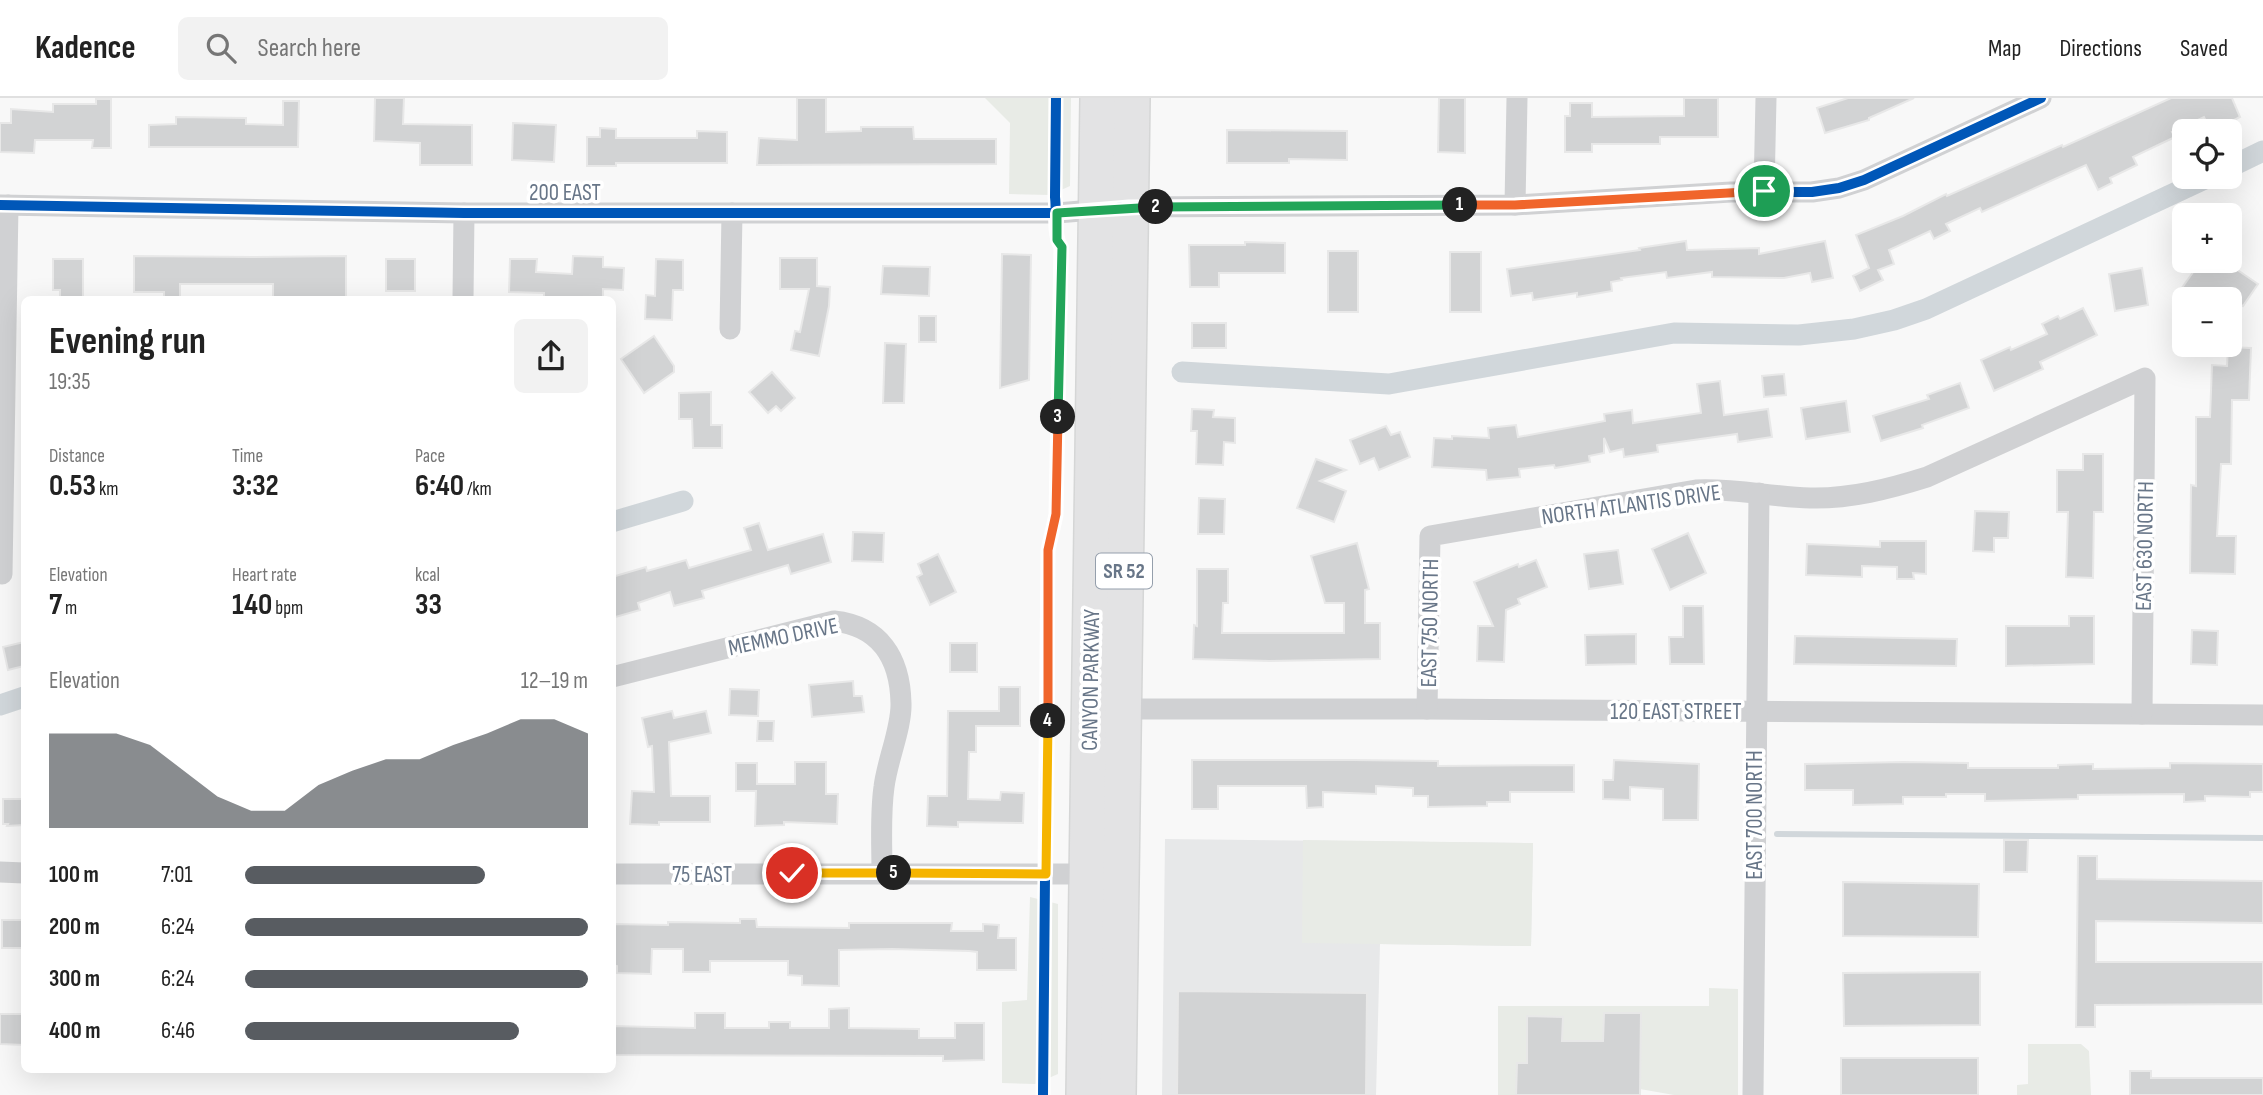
<!DOCTYPE html>
<html lang="en">
<head>
<meta charset="utf-8">
<style>
	body { margin:0; font-family:"Sofia Sans Condensed",sans-serif; background:#f2f2f2; color:#222; height:100vh; display:flex; flex-direction:column; font-size:26px; white-space:nowrap }
	* { box-sizing:border-box; margin:0 }
	p { font-size:23px; color:#767676 }
	.icon { flex:none; width:38px; height:38px; fill:none; stroke:currentColor; stroke-width:2; stroke-linecap:round; stroke-linejoin:round }
	.map { position:relative; flex:1; overflow:hidden }
	.sheet { position:absolute; left:21px; top:198px; width:595px; height:777px; display:flex; flex-direction:column; background:#fff; border-radius:10px; box-shadow:0 7px 28px #0002 }
	.sheet>* { flex:none }
	.fabs { position:absolute; left:2172px; top:21px; display:grid; gap:14px }
	.fabs a { display:grid; place-items:center; width:70px; height:70px; border-radius:10px; background:#fff; box-shadow:0 7px 28px #0002; font-size:35px }
	.pin { position:absolute; display:grid; place-items:center; width:60px; height:60px; color:#fff; margin:-30px; border:4px solid #fff; border-radius:50%; box-shadow:0 2px 7px #0007 }
	.km { position:absolute; width:35px; height:35px; margin:-18px; border-radius:50%; background:#222; color:#fff; font-size:19px; line-height:35px; text-align:center }
	.round { display:grid; place-items:center; flex:none; width:74px; height:74px; border-radius:10px; background:#f2f2f2 }
	.head { display:flex; align-items:center; justify-content:space-between; height:119px; padding:0 28px }
	h1 { font-size:38px; font-weight:700; line-height:52px }
	.stats { display:grid; grid-template-columns:repeat(3,1fr); gap:10px; height:119px; padding:7px 28px }
	.stats div { display:grid; align-content:center }
	.stats b { font-size:30px; font-weight:700 }
	.stats small { font-size:19px; font-weight:400 }
	.stats p { font-size:19px }
	.chart { height:196px; padding:14px 28px }
	.chart p { display:flex; justify-content:space-between }
	.chart svg { width:100%; height:126px; margin-top:7px; fill:#585c61; opacity:.7 }
	ul { padding:0 28px; list-style:none; font-size:23px }
	li { display:grid; grid-template-columns:112px 84px 1fr; align-items:center; height:52px }
	li i { height:18px; border-radius:9px; background:#585c61 }
	header { display:flex; align-items:center; gap:42px; box-sizing:border-box; height:98px; padding:0 35px; background:#fff; border-bottom:2px solid #e0e0e0 }
	header strong { font-size:33px }
	nav { display:flex; gap:38px; margin-inline-start:auto; font-size:24px }
	.search { width:490px; height:63px; background:#f2f2f2; display:flex; align-items:center; gap:18px; box-sizing:border-box; padding:0 24px; border-radius:10px; color:#767676; font-size:26px }
	.map>svg:first-child { display:block }
</style>
</head>
<body>
<header>
<strong>Kadence</strong>
<div class="search"><svg class="icon" aria-label="search" viewBox="0 0 24 24"><circle cx="10" cy="10" r="6"/><path d="M15 15l6 6"/></svg>Search here</div>
<nav><a>Map</a><a>Directions</a><a>Saved</a></nav>
</header>
<div class="map">
<svg width="2263" height="997" viewBox="0 0 2263 997">
	<rect width="100%" height="100%" fill="#f8f8f8"/>
	<polygon fill="#e7e8e9" points="1165,741 1533,745 1531,848 1380,846 1376,997 1162,997"/>
	<g fill="#e8ebe6">
		<polygon points="985,0 1071,0 1070,88 1050,97 1009,96 1010,25"/>
		<polygon points="1303,742 1533,745 1531,848 1302,845"/>
		<polygon points="1030,799 1058,806 1058,976 1035,986 1002,985 1002,904 1027,902"/>
		<polygon points="1709,890 1738,891 1738,997 1674,997 1640,991 1641,916 1604,915 1603,943 1562,943 1563,919 1528,918 1527,965 1517,966 1516,997 1498,997 1498,908 1709,908"/>
		<polygon points="2028,946 2081,946 2089,953 2091,997 2017,997 2017,987 2028,986"/>
	</g>
	<g fill="none" stroke-linecap="round" stroke-linejoin="round">
		<polyline stroke="#d1d7db" stroke-width="6" points="1777,736 2263,740"/>
		<g stroke="#d1d7db" stroke-width="21">
			<polyline points="2230,69 2263,53"/>
			<polyline points="1182,274 1389,286 1674,235 1799,237 1854,231 1894,222 1926,211 2209,79"/>
			<polyline points="612,424 683,403"/>
			<polyline points="0,607 24,599"/>
		</g>
	</g>
	<g fill="#d2d3d4" stroke="#e8e8e8" stroke-width="2">
		<polygon points="375,0 404,0 403,26 472,27 472,67 420,67 420,45 374,43"/>
		<polygon points="797,0 826,0 826,34 861,33 861,29 913,29 914,41 996,41 996,66 757,67 759,40 797,42"/>
		<polygon points="1439,0 1465,0 1465,55 1438,54"/>
		<polygon points="1684,0 1718,0 1718,39 1660,39 1660,46 1592,46 1592,54 1565,54 1565,18 1570,18 1570,5 1592,5 1592,19 1684,18"/>
		<polygon points="1848,0 1914,0 1869,20 1869,22 1825,35 1817,10"/>
		<polygon points="2171,0 2232,0 2240,19 2234,22 2238,33 2210,33 2204,19 2172,34 2175,39 2133,59 2137,67 2110,80 2112,85 2098,92 2086,67 1982,114 1980,110 1946,126 1950,133 1934,141 1930,133 1889,152 1894,166 1878,172 1883,182 1860,193 1853,178 1869,170 1856,137 1903,118 1946,96 1947,98 2062,47 2063,49"/>
		<polygon points="96,1 111,1 111,50 92,50 93,42 35,42 34,55 0,54 0,25 11,25 11,11 53,14 53,6 96,6"/>
		<polygon points="283,3 299,3 298,49 149,49 149,27 176,26 176,19 246,20 246,26 283,27"/>
		<polygon points="513,25 556,27 554,64 512,62"/>
		<polygon points="600,30 616,31 616,40 697,40 697,33 727,34 727,65 616,65 616,68 587,68 587,39 600,39"/>
		<polygon points="1227,32 1347,33 1347,62 1289,61 1289,65 1227,65"/>
		<polygon points="1686,143 1687,152 1759,150 1759,156 1825,143 1833,180 1812,184 1810,175 1784,180 1712,179 1712,174 1667,180 1666,174 1621,180 1622,182 1611,184 1612,193 1577,199 1577,195 1533,202 1532,195 1511,198 1507,171 1640,152 1639,150"/>
		<polygon points="1245,144 1285,145 1285,175 1219,175 1219,189 1190,189 1189,147 1245,147"/>
		<rect x="1328" y="153" width="30" height="61"/>
		<rect x="1450" y="154" width="31" height="60"/>
		<polygon points="1002,156 1031,157 1029,282 1000,290"/>
		<polygon points="134,158 254,159 346,158 346,201 273,201 273,186 180,186 180,201 164,201 164,194 134,194"/>
		<polygon points="573,158 603,159 603,169 624,170 623,192 603,191 603,200 562,201 544,201 544,195 509,194 510,161 537,161 536,174 572,176"/>
		<polygon points="780,160 817,160 817,188 830,189 829,208 819,258 791,252 795,233 800,234 809,191 780,191"/>
		<polygon points="53,161 83,161 83,201 60,201 60,192 53,192"/>
		<rect x="386" y="161" width="29" height="32"/>
		<polygon points="656,161 683,162 683,192 673,192 672,222 645,221 646,197 655,198"/>
		<polygon points="2201,163 2224,163 2258,186 2243,208 2223,194 2217,201 2174,201"/>
		<polygon points="883,168 930,169 929,198 881,196"/>
		<polygon points="2142,170 2148,207 2115,213 2109,176"/>
		<polygon points="2083,210 2097,237 2040,264 2043,271 1994,293 1981,262 2010,249 2011,252 2047,236 2042,226 2058,218 2060,221"/>
		<rect x="919" y="218" width="17" height="26"/>
		<rect x="1192" y="225" width="34" height="25"/>
		<polygon points="654,238 674,268 674,274 644,295 621,261"/>
		<polygon points="885,245 906,246 904,305 883,305"/>
		<polygon points="2228,249 2251,250 2249,302 2232,302 2231,366 2221,366 2217,438 2236,438 2235,476 2190,475 2191,387 2196,388 2196,319 2210,319 2212,267 2227,268"/>
		<polygon points="772,274 795,300 781,313 776,308 768,315 749,294"/>
		<polygon points="1784,276 1786,297 1764,299 1762,278"/>
		<polygon points="1720,283 1724,317 1768,311 1772,339 1738,344 1737,336 1657,347 1658,354 1624,359 1623,351 1610,354 1604,340 1604,355 1589,358 1590,364 1555,370 1554,367 1519,371 1520,379 1487,382 1486,372 1432,369 1434,340 1452,341 1452,338 1489,340 1488,330 1516,327 1518,339 1605,323 1604,316 1632,312 1633,325 1701,315 1697,286"/>
		<polygon points="1960,285 1969,310 1922,327 1923,330 1881,343 1873,318 1929,301 1927,297"/>
		<polygon points="711,294 711,327 722,327 722,350 693,350 692,321 679,321 679,295"/>
		<polygon points="1846,303 1850,334 1806,341 1801,310"/>
		<polygon points="1192,311 1214,312 1213,319 1235,320 1235,345 1224,344 1223,367 1196,366 1197,333 1191,333"/>
		<polygon points="1386,328 1391,337 1400,334 1410,359 1379,372 1374,360 1360,366 1350,342"/>
		<polygon points="2083,356 2103,356 2103,414 2094,414 2093,480 2066,479 2068,414 2057,414 2057,372 2083,372"/>
		<polygon points="1316,361 1346,372 1320,383 1346,393 1334,424 1297,410"/>
		<polygon points="1199,400 1225,401 1224,436 1198,436"/>
		<polygon points="1975,413 2009,414 2008,440 1994,440 1994,454 1973,453"/>
		<polygon points="759,425 768,452 823,436 831,464 791,476 788,467 702,493 704,500 674,508 670,494 638,505 640,512 612,520 612,479 646,469 647,473 686,462 689,470 751,452 744,430"/>
		<polygon points="853,434 884,435 883,464 852,463"/>
		<polygon points="1688,435 1706,475 1670,492 1652,451"/>
		<polygon points="1880,443 1926,443 1926,476 1913,475 1914,481 1897,481 1897,469 1862,468 1862,479 1806,477 1807,446 1880,449"/>
		<polygon points="1357,445 1369,491 1365,492 1365,525 1380,525 1380,561 1270,563 1193,561 1194,527 1197,528 1197,471 1228,471 1228,505 1223,505 1222,535 1344,535 1344,505 1325,505 1311,458"/>
		<polygon points="1618,452 1623,486 1589,491 1584,456"/>
		<polygon points="938,456 956,494 930,507 917,479 922,476 918,466"/>
		<polygon points="1536,462 1547,489 1518,501 1520,506 1506,512 1504,564 1477,563 1478,528 1493,528 1474,484 1518,466 1519,469"/>
		<polygon points="1683,508 1703,508 1704,566 1670,566 1669,539 1683,539"/>
		<polygon points="2069,518 2094,518 2094,566 2006,568 2006,528 2069,528"/>
		<polygon points="2192,532 2218,533 2217,567 2191,566"/>
		<polygon points="1636,536 1636,566 1586,567 1585,537"/>
		<polygon points="1795,538 1957,541 1956,568 1794,566"/>
		<polygon points="24,544 24,568 8,572 3,549"/>
		<rect x="950" y="545" width="27" height="29"/>
		<polygon points="853,583 854,598 862,598 864,614 812,619 809,587"/>
		<polygon points="999,589 1020,589 1020,628 976,628 976,654 969,654 968,701 1000,702 1001,694 1024,695 1023,725 958,724 958,729 927,728 928,698 947,698 948,613 999,613"/>
		<polygon points="730,591 759,592 758,618 729,617"/>
		<polygon points="672,613 674,620 706,613 711,635 669,644 671,698 710,698 710,724 659,724 659,727 630,726 632,693 654,694 652,648 648,649 642,620"/>
		<polygon points="758,623 774,623 773,643 757,643"/>
		<polygon points="1192,662 1353,662 1438,663 1438,668 1574,667 1574,694 1510,694 1510,704 1487,704 1487,708 1428,709 1428,698 1413,698 1413,690 1376,688 1376,696 1323,694 1323,709 1307,710 1306,688 1218,688 1218,711 1192,711"/>
		<polygon points="1614,662 1699,666 1698,722 1663,722 1663,691 1630,689 1630,702 1603,701 1603,682 1613,682"/>
		<polygon points="795,664 826,664 826,696 838,696 837,726 784,724 784,727 755,728 756,693 736,693 736,665 757,665 757,686 795,686"/>
		<polygon points="1903,664 1968,665 1968,670 2058,670 2058,667 2093,666 2093,671 2170,670 2170,665 2263,666 2263,694 2250,694 2250,699 2205,698 2205,703 2184,704 2184,696 2078,697 2078,701 1985,703 1985,696 1946,696 1946,699 1903,699 1903,706 1853,707 1853,692 1805,692 1805,666"/>
		<polygon points="3,701 24,701 24,727 7,728 8,726 3,726"/>
		<polygon points="2004,742 2028,742 2027,774 2004,774"/>
		<polygon points="2078,758 2097,758 2097,781 2263,783 2263,825 2096,823 2096,864 2263,864 2263,906 2095,907 2095,929 2076,929"/>
		<polygon points="1843,784 1979,786 1978,839 1843,838"/>
		<polygon points="740,821 756,821 757,829 849,830 849,825 952,825 951,833 983,833 983,826 999,827 998,840 1016,840 1016,872 977,872 977,854 969,853 892,851 839,852 839,888 802,887 802,878 788,877 788,863 710,863 710,874 683,874 683,851 652,851 651,876 617,875 617,868 612,867 612,826 668,827 668,824 740,825"/>
		<rect x="2" y="822" width="22" height="28"/>
		<polygon points="1980,874 1980,927 1844,928 1843,875"/>
		<polygon points="1178,893 1367,895 1366,997 1177,997"/>
		<polygon points="849,910 849,930 919,931 919,940 955,940 955,925 984,925 984,962 943,963 943,958 612,957 612,928 695,930 695,915 725,915 725,930 769,930 769,924 790,924 790,930 829,930 829,911"/>
		<polygon points="1604,915 1641,915 1640,997 1516,997 1517,965 1527,965 1527,918 1563,919 1562,943 1603,943"/>
		<polygon points="0,916 24,916 24,947 0,946"/>
		<rect x="1841" y="960" width="137" height="37"/>
		<polygon points="2130,973 2151,973 2151,980 2263,980 2263,997 2130,997"/>
	</g>
	<g fill="none" stroke-linecap="round" stroke-linejoin="round">
		<defs>
			<g id="trunk">
				<polyline points="1084,997 1098,0"/>
				<polyline points="1118,997 1132,0"/>
			</g>
		</defs>
		<use href="#trunk" stroke="#d5d6d6" stroke-width="38"/>
		<g stroke="#d0d1d3" stroke-width="21">
			<polyline points="1764,93 1766,0"/>
			<polyline points="0,107 464,115 1057,115 1129,109 1515,107 1731,94 1812,94 1839,90 1864,82 2041,0"/>
			<polyline points="1515,107 1517,0"/>
			<polyline points="463,201 464,115"/>
			<polyline points="730,231 732,115"/>
			<polyline points="2,476 8,107"/>
			<path d="M612,579L834,523C880,528 900,560 901,605C902,629 887,663 884,689C880,717 882,747 882,775"/>
			<polyline points="1114,611 1427,611 2263,617"/>
			<path d="M1427,611L1430,438L1696,392C1735,390 1771,399 1810,400C1850,401 1889,391 1927,379L2145,280L2142,616"/>
			<polyline points="0,774 24,775"/>
			<polyline points="612,776 1086,776"/>
			<polyline points="1753,997 1759,395"/>
		</g>
		<use href="#trunk" stroke="#e3e3e4" stroke-width="35"/>
		<defs>
			<g id="cycleway">
				<polyline points="0,107 464,115 1057,115 1129,109 1515,107 1731,94 1812,94 1839,90 1864,82 2041,0"/>
				<path d="M1043,997L1048,452L1056,417L1061,149C1053,136 1057,114 1055,99L1056,0"/>
			</g>
		</defs>
		<use href="#cycleway" stroke="#fff" stroke-width="15"/>
		<use href="#cycleway" stroke="#0057b8" stroke-width="10"/>
	</g>
	<g fill="none" stroke-linecap="round" stroke-linejoin="round">
		<defs>
			<polyline id="split-1" points="1460,107 1515,107 1764,93"/>
			<polyline id="split-2" points="1156,109 1460,107"/>
			<polyline id="split-3" points="1058,319 1062,149 1057,142 1057,115 1156,109"/>
			<polyline id="split-4" points="1048,623 1048,452 1056,416 1058,319"/>
			<polyline id="split-5" points="894,775 1046,776 1048,623"/>
			<polyline id="split-6" points="792,775 894,775"/>
		</defs>
		<use href="#split-1" stroke="#fff" stroke-width="14"/>
		<use href="#split-2" stroke="#fff" stroke-width="14"/>
		<use href="#split-3" stroke="#fff" stroke-width="14"/>
		<use href="#split-4" stroke="#fff" stroke-width="14"/>
		<use href="#split-5" stroke="#fff" stroke-width="14"/>
		<use href="#split-6" stroke="#fff" stroke-width="14"/>
		<use href="#split-1" stroke="#f0652b" stroke-width="9"/>
		<use href="#split-2" stroke="#22a559" stroke-width="9"/>
		<use href="#split-3" stroke="#22a559" stroke-width="9"/>
		<use href="#split-4" stroke="#f0652b" stroke-width="9"/>
		<use href="#split-5" stroke="#f5b400" stroke-width="9"/>
		<use href="#split-6" stroke="#f5b400" stroke-width="9"/>
	</g>
	<g text-anchor="middle" stroke-width="7" stroke-linejoin="round" paint-order="stroke">
		<rect fill="#fff" stroke="#959fac" stroke-width="2" x="1096" y="455.5" width="56" height="35" rx="5"/>
		<g font-size="21" font-weight="bold" fill="#687688">
			<text x="1124" y="480">SR 52</text>
		</g>
		<g font-size="23" fill="#687688" stroke="#fff">
			<text x="565" y="102">200 EAST</text>
			<text transform="translate(1631 406) rotate(-8)" y="8">NORTH ATLANTIS DRIVE</text>
			<text transform="translate(2144 448) rotate(-89)" y="8">EAST 630 NORTH</text>
			<text transform="translate(1429 525) rotate(-89)" y="8">EAST 750 NORTH</text>
			<text transform="translate(783 538) rotate(-12)" y="8">MEMMO DRIVE</text>
			<text transform="translate(1090 582) rotate(-89)" y="8">CANYON PARKWAY</text>
			<text x="1676" y="621">120 EAST STREET</text>
			<text transform="translate(1754 717) rotate(-90)" y="8">EAST 700 NORTH</text>
			<text x="702" y="784">75 EAST</text>
		</g>
	</g>
</svg>
<div class="fabs">
<a><svg class="icon" aria-label="locate" viewBox="0 0 24 24"><circle cx="12" cy="12" r="6"/><path d="M12 2v4M12 18v4M2 12h4M18 12h4"/></svg></a>
<a>+</a>
<a>−</a>
</div>
<div class="pin" style="left:1764px;top:93px;background:#1e9e55"><svg class="icon" aria-label="arrive" viewBox="0 0 24 24"><path d="M6 21V4h12l-3 4 3 4H6"/></svg></div>
<div class="pin" style="left:792px;top:775px;background:#d93025"><svg class="icon" aria-label="check" viewBox="0 0 24 24"><path d="M5 12l5 5 9-10"/></svg></div>
<b class="km" style="left:1460px;top:107px">1</b>
<b class="km" style="left:1156px;top:109px">2</b>
<b class="km" style="left:1058px;top:319px">3</b>
<b class="km" style="left:1048px;top:623px">4</b>
<b class="km" style="left:894px;top:775px">5</b>
<section class="sheet">
<div class="head"><div><h1>Evening run</h1><p>19:35</p></div><a class="round"><svg class="icon" aria-label="share" viewBox="0 0 24 24"><path d="M12 15V3M7 8l5-5 5 5M5 13v7h14v-7"/></svg></a></div>
<div class="stats">
<div><p>Distance</p><b>0.53<small> km</small></b></div>
<div><p>Time</p><b>3:32</b></div>
<div><p>Pace</p><b>6:40<small> /km</small></b></div>
</div>
<div class="stats">
<div><p>Elevation</p><b>7<small> m</small></b></div>
<div><p>Heart rate</p><b>140<small> bpm</small></b></div>
<div><p>kcal</p><b>33</b></div>
</div>
<div class="chart"><p><span>Elevation</span>12–19 m</p>
<svg viewBox="0 0 160 44" preserveAspectRatio="none"><path d="M0 44V11L10 11L20 11L30 15L40 24L50 33L60 38L70 38L80 29L90 24L100 20L110 20L120 15L130 11L140 6L150 6L160 11V44z"/></svg>
</div>
<ul>
<li><b>100 m</b>7:01<i style="width:70%"></i></li>
<li><b>200 m</b>6:24<i style="width:100%"></i></li>
<li><b>300 m</b>6:24<i style="width:100%"></i></li>
<li><b>400 m</b>6:46<i style="width:80%"></i></li>
</ul>
</section>
</div>
</body>
</html>
